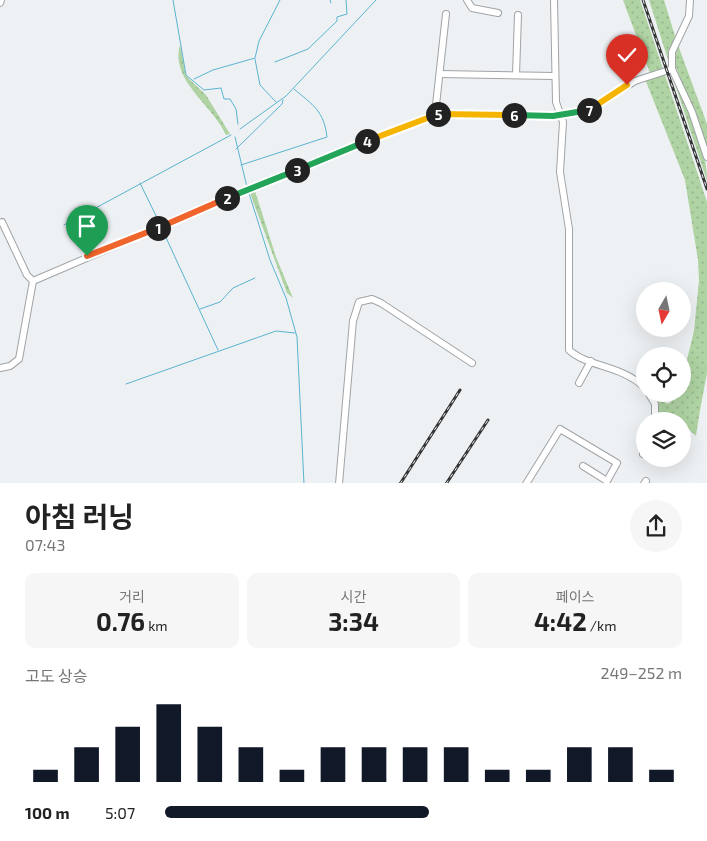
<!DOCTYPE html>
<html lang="ko">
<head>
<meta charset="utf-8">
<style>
	body { margin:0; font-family:"Exo 2","Noto Sans KR",sans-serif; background:#f6f6f6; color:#222; height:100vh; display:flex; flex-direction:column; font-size:19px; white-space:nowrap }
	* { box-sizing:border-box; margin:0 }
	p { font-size:16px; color:#767676 }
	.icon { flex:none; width:28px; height:28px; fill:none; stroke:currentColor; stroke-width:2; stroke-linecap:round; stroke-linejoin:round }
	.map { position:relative; height:483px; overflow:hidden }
	.side { display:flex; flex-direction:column; background:#fff; flex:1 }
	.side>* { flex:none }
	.needle { width:32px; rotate:189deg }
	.tools { position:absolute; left:636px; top:282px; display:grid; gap:10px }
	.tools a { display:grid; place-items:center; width:55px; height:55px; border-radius:50%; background:#fff; box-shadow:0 5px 20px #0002; font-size:25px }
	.pin { position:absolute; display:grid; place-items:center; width:42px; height:42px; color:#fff; margin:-51px -21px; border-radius:50% 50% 50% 0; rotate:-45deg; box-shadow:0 0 5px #0007 }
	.pin .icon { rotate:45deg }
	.km { position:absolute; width:25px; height:25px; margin:-12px; border-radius:50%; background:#222; color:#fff; font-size:14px; line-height:25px; text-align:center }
	.round { display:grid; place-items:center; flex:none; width:52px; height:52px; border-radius:26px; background:#f6f6f6 }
	.overview { display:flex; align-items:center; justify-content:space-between; height:85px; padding:0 25px }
	h1 { font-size:28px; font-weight:700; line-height:38px }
	.stats { display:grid; grid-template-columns:repeat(3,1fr); gap:8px; height:85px; padding:5px 25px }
	.stats div { display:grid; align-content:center; border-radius:10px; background:#f6f6f6; text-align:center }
	.stats b { font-size:25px; font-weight:700 }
	.stats small { font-size:14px; font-weight:400 }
	.stats p { font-size:14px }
	.chart { height:140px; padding:10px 25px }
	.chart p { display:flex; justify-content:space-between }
	.chart svg { width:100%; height:90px; margin-top:5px; stroke:#111827; stroke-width:6 }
	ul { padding:0 25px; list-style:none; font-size:16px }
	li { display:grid; grid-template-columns:80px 60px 1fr; align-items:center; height:38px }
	li i { height:12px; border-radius:6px; background:#111827 }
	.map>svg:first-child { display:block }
</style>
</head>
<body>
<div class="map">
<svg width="707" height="484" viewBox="0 0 707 484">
	<defs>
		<pattern id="grass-dots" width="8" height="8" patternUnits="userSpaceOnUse" patternTransform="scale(1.25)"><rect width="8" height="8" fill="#afd3a2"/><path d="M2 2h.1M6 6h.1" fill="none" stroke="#96b58b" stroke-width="1.8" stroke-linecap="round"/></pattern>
	</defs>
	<rect width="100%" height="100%" fill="#eef1f3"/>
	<g fill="url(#grass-dots)">
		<polygon points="623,0 640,0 663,69 650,73"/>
		<polygon points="649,0 664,0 675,36 669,63"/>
		<path d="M180,45L186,76L206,95L230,134L226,135C213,105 170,81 180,45Z"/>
		<polygon points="678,45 707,124 707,150 676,67 675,58"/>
		<path d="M664,72L707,202V373C703,394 699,414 696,436L683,424L682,421H676L659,414L658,407L651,394H657L667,404L671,402L675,394H682L683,376L694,331L699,280L698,260L685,180L645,79Z"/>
		<path d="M671,72C688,105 707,144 707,181Z"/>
		<polygon points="255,191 276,257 293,298 287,293 250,193"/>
	</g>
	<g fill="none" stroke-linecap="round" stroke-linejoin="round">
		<g stroke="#5ab3d1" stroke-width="1">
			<polyline points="173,0 186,75 204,90 221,88 224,99 230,99 236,109 238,124"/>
			<polyline points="330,0 331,3"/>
			<polyline points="255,59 260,85 276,102"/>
			<polyline points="275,62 308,49 337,21 337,17 347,14 346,0"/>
			<polyline points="194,79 213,70 255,58 259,41 280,0"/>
			<polyline points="240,129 286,96 376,0"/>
			<polyline points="235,137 247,187"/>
			<polyline points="236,149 282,104 283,100"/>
			<path d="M241,165L327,137C324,111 313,105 294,89"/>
			<polyline points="140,183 160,224"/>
			<polyline points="248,190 270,260 286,298 297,337 304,484"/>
			<polyline points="64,225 231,135"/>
			<polyline points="162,229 218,350"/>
			<polyline points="200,309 220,302 233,288 255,278"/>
			<polyline points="126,384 276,331 295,333"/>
		</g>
		<defs>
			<g id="minor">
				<polyline points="467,0 472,8 498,13"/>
				<path d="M554,0L556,102L563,122L560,172L569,229V350C587,367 622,365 645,388"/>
				<polyline points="0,3 1,0"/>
				<polyline points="446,14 435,114 553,116 587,111 635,81 672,69 672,52 689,16 690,0"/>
				<polyline points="672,69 692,112 707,157"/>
				<polyline points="440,74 555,76"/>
				<polyline points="516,75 518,15"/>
				<polyline points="2,222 27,275 33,281"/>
				<polyline points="0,368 10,366 19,359 33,281 245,190 435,114"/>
				<polyline points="579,383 591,361"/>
				<polyline points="649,394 655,404 655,421"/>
				<polyline points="643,454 645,449"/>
				<polyline points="339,484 353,321 359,302 372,299 381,303 472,363"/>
				<polyline points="526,484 560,429 617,463 607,481 583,466"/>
				<polyline points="644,484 646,481"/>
			</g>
		</defs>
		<use href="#minor" stroke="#a1a3a6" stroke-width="8"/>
		<use href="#minor" stroke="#fff" stroke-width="6"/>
		<defs>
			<g id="rail">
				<polyline points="643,0 707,189"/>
				<polyline points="400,484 460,390"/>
				<polyline points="446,484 488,420"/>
			</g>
		</defs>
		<use href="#rail" stroke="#343535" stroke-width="3"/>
		<use href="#rail" stroke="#eef1f3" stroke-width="1" stroke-dasharray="4" stroke-linecap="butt"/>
	</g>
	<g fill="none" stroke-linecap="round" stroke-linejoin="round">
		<defs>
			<polyline id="split-1" points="87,256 158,228"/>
			<polyline id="split-2" points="158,228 227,198"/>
			<polyline id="split-3" points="227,198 297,170"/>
			<polyline id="split-4" points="297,170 367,141"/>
			<polyline id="split-5" points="367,141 438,114"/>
			<polyline id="split-6" points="438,114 514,115"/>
			<polyline id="split-7" points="514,115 553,116 589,110"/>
			<polyline id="split-8" points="589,110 627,85"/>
		</defs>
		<use href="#split-1" stroke="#fff" stroke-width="10"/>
		<use href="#split-2" stroke="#fff" stroke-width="10"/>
		<use href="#split-3" stroke="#fff" stroke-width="10"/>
		<use href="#split-4" stroke="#fff" stroke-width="10"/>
		<use href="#split-5" stroke="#fff" stroke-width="10"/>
		<use href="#split-6" stroke="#fff" stroke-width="10"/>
		<use href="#split-7" stroke="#fff" stroke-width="10"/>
		<use href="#split-8" stroke="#fff" stroke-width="10"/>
		<use href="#split-1" stroke="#f0652b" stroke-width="6"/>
		<use href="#split-2" stroke="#f0652b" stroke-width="6"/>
		<use href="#split-3" stroke="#22a559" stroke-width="6"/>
		<use href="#split-4" stroke="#22a559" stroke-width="6"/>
		<use href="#split-5" stroke="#f5b400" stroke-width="6"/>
		<use href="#split-6" stroke="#f5b400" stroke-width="6"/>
		<use href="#split-7" stroke="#22a559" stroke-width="6"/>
		<use href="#split-8" stroke="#f5b400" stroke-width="6"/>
	</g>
</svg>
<div class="tools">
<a><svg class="needle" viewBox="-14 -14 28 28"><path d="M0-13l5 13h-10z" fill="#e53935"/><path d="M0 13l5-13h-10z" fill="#767676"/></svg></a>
<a><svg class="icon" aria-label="locate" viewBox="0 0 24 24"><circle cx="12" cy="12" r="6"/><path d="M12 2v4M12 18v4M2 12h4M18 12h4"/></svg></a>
<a><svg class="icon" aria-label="layers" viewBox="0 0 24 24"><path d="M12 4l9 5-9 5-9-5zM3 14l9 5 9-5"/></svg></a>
</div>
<div class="pin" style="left:87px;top:256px;background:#1e9e55"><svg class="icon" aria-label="arrive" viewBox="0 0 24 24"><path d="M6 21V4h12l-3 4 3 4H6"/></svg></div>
<div class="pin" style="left:627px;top:85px;background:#d93025"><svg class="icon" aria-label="check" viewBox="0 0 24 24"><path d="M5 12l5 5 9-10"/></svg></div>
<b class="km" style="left:158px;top:228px">1</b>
<b class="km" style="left:227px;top:198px">2</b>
<b class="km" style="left:297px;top:170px">3</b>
<b class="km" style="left:367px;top:141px">4</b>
<b class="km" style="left:438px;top:114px">5</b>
<b class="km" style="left:514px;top:115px">6</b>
<b class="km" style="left:589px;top:110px">7</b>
</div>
<section class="side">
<div class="overview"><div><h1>아침 러닝</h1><p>07:43</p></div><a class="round"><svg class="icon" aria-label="share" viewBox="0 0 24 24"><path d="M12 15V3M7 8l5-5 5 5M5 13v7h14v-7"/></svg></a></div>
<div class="stats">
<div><p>거리</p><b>0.76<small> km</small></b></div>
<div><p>시간</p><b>3:34</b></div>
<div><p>페이스</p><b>4:42<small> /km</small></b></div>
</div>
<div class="chart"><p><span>고도 상승</span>249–252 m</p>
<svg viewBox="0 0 160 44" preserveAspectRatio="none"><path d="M5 44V38M15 44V27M25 44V17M35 44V6M45 44V17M55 44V27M65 44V38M75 44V27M85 44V27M95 44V27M105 44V27M115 44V38M125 44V38M135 44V27M145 44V27M155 44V38"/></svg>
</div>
<ul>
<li><b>100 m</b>5:07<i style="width:51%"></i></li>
</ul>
</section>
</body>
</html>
